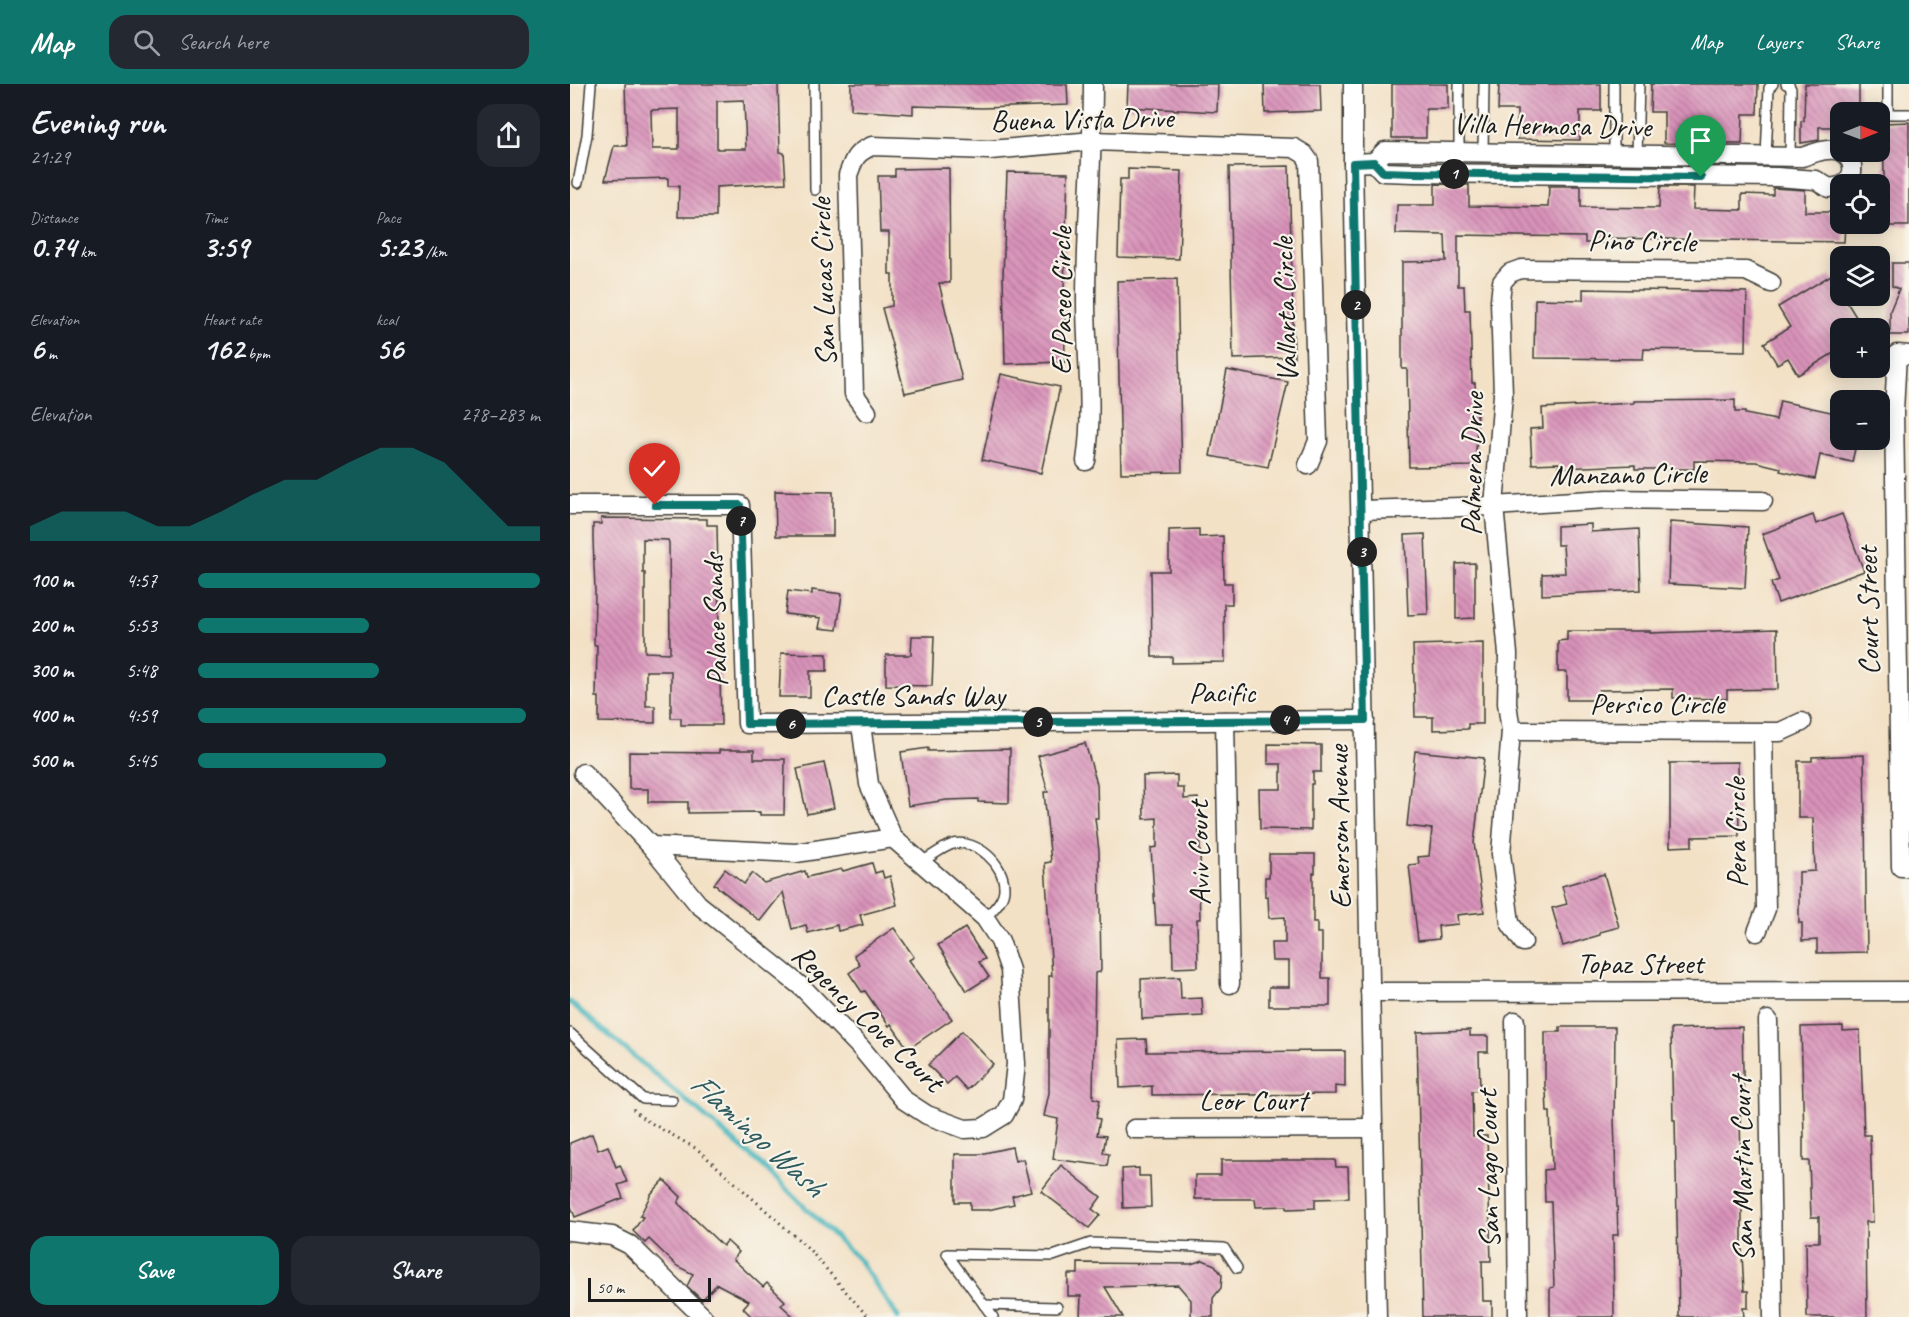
<!DOCTYPE html>
<html lang="en">
<head>
<meta charset="utf-8">
<style>
	body { margin:0; font-family:Caveat,sans-serif; background:#242831; color:#f1f3f6; height:100vh; display:flex; flex-direction:column; font-size:22px; white-space:nowrap }
	* { box-sizing:border-box; margin:0 }
	p { font-size:20px; color:#9ea1a6 }
	.icon { flex:none; width:33px; height:33px; fill:none; stroke:currentColor; stroke-width:2; stroke-linecap:round; stroke-linejoin:round }
	.map { position:relative; flex:1; overflow:hidden }
	.details { display:flex; flex-direction:column; background:#171b24; width:570px }
	.details>* { flex:none }
	.needle { width:39px; rotate:89deg }
	.buttons { position:absolute; left:1260px; top:18px; display:grid; gap:12px }
	.buttons a { display:grid; place-items:center; width:60px; height:60px; border-radius:12px; background:#171b24; box-shadow:0 3px 15px #0003; font-size:30px }
	.scale { position:absolute; left:18px; bottom:15px; width:123px; box-sizing:border-box; padding-left:6px; border:3px solid #1c1c1c; border-top:0; font-size:16px; line-height:21px; white-space:nowrap; color:#1c1c1c; -webkit-text-stroke:4px #f7f3e8; paint-order:stroke }
	.pin { position:absolute; display:grid; place-items:center; width:51px; height:51px; color:#fff; margin:-62px -26px; border-radius:50% 50% 50% 0; rotate:-45deg; box-shadow:0 0 6px #0007 }
	.pin .icon { rotate:45deg }
	.km { position:absolute; width:30px; height:30px; margin:-15px; border-radius:50%; background:#222; color:#fff; font-size:16px; line-height:30px; text-align:center }
	.round { display:grid; place-items:center; flex:none; width:63px; height:63px; border-radius:18px; background:#242831 }
	.summary { display:flex; align-items:center; justify-content:space-between; height:102px; padding:0 30px }
	h1 { font-size:33px; font-weight:800; line-height:45px }
	.figures { display:grid; grid-template-columns:repeat(3,1fr); gap:9px; height:102px; padding:6px 30px }
	.figures div { display:grid; align-content:center }
	.figures b { font-size:30px; font-weight:800 }
	.figures small { font-size:16px; font-weight:400 }
	.figures p { font-size:16px }
	.chart { height:168px; padding:12px 30px }
	.chart p { display:flex; justify-content:space-between }
	.chart svg { width:100%; height:108px; margin-top:6px; fill:#0f766e; opacity:.7 }
	.cta { display:flex; gap:12px; margin-top:auto; padding:12px 30px }
	.cta a { flex:1; height:69px; border-radius:18px; background:#0f766e; color:#fff; font-size:24px; font-weight:800; line-height:69px; text-align:center }
	.cta a+a { background:#242831; color:#f1f3f6 }
	ul { padding:0 30px; list-style:none; font-size:20px }
	li { display:grid; grid-template-columns:96px 72px 1fr; align-items:center; height:45px }
	li i { height:15px; border-radius:8px; background:#0f766e }
	header { display:flex; align-items:center; gap:36px; box-sizing:border-box; height:84px; padding:0 30px; background:#0f766e; color:#fff }
	header strong { font-size:28px }
	nav { display:flex; gap:33px; margin-inline-start:auto; font-size:21px }
	.search { width:420px; height:54px; background:#242831; display:flex; align-items:center; gap:15px; box-sizing:border-box; padding:0 21px; border-radius:18px; color:#9ea1a6; font-size:22px }
	main { display:flex; flex:1; min-height:0 }
	.map>svg:first-child { display:block }
</style>
</head>
<body>
<header>
<strong>Map</strong>
<div class="search"><svg class="icon" aria-label="search" viewBox="0 0 24 24"><circle cx="10" cy="10" r="6"/><path d="M15 15l6 6"/></svg>Search here</div>
<nav><a>Map</a><a>Layers</a><a>Share</a></nav>
</header>
<main>
<section class="details">
<div class="summary"><div><h1>Evening run</h1><p>21:29</p></div><a class="round"><svg class="icon" aria-label="share" viewBox="0 0 24 24"><path d="M12 15V3M7 8l5-5 5 5M5 13v7h14v-7"/></svg></a></div>
<div class="figures">
<div><p>Distance</p><b>0.74<small> km</small></b></div>
<div><p>Time</p><b>3:59</b></div>
<div><p>Pace</p><b>5:23<small> /km</small></b></div>
</div>
<div class="figures">
<div><p>Elevation</p><b>6<small> m</small></b></div>
<div><p>Heart rate</p><b>162<small> bpm</small></b></div>
<div><p>kcal</p><b>56</b></div>
</div>
<div class="chart"><p><span>Elevation</span>278–283 m</p>
<svg viewBox="0 0 160 44" preserveAspectRatio="none"><path d="M0 44V38L10 32L20 32L30 32L40 38L50 38L60 32L70 25L80 19L90 19L100 12L110 6L120 6L130 12L140 25L150 38L160 38V44z"/></svg>
</div>
<ul>
<li><b>100 m</b>4:57<i style="width:100%"></i></li>
<li><b>200 m</b>5:53<i style="width:50%"></i></li>
<li><b>300 m</b>5:48<i style="width:53%"></i></li>
<li><b>400 m</b>4:59<i style="width:96%"></i></li>
<li><b>500 m</b>5:45<i style="width:55%"></i></li>
</ul>
<div class="cta"><a>Save</a><a>Share</a></div>
</section>
<div class="map">
<svg width="1339" height="1233" viewBox="0 0 1339 1233">
	<defs>
		<pattern id="building-back-hatch" width="6" height="6" patternUnits="userSpaceOnUse" patternTransform="scale(1.5)"><rect width="6" height="6" fill="#d993ba"/><path d="M-1 5l2 2M0 0l6 6M5-1l2 2" fill="none" stroke="#af7796"/></pattern>
	</defs>
	<rect width="100%" height="100%" fill="#f7f3e8"/>
	<filter id="ink" filterUnits="userSpaceOnUse"><feTurbulence type="fractalNoise" baseFrequency=".0167" numOctaves="2"/><feDisplacementMap in="SourceGraphic" scale="12" xChannelSelector="R" yChannelSelector="G"/><feConvolveMatrix kernelMatrix="1 2 1 2 8 2 1 2 1" color-interpolation-filters="sRGB"/></filter>
	<filter id="wash" filterUnits="userSpaceOnUse"><feTurbulence type="fractalNoise" baseFrequency=".008" numOctaves="4" result="noise"/><feDisplacementMap in="SourceGraphic" scale="24" xChannelSelector="R" yChannelSelector="G"/><feGaussianBlur stdDeviation="1.35" result="paint"/><feColorMatrix in="noise" values="0 0 0 0 0 0 0 0 0 0 0 0 0 0 0 0 0 1.4 0 .05"/><feComposite in="paint" operator="in"/></filter>
	<g filter="url(#wash)">
		<rect width="100%" height="100%" fill="#f3e1c6"/>
		<g fill="none" stroke-linecap="round" stroke-linejoin="round">
			<polyline stroke="#46b6be" stroke-width="5" points="0,918 192,1081 290,1177 328,1233"/>
		</g>
		<g id="blocks">
			<g fill="url(#building-back-hatch)" fill-rule="evenodd">
				<path d="M55,0H208L210,68L214,69L216,99L146,103V133H108L109,102H98V94L35,96L44,62H57ZM174,16L176,65H147V17ZM109,25V65H82L81,26Z"/>
				<polygon points="281,0 497,0 498,21 412,24 343,22 343,30 281,26"/>
				<polygon points="558,0 648,0 647,28 557,23"/>
				<polygon points="694,0 750,0 751,27 695,29"/>
				<polygon points="822,0 878,0 878,25 856,25 856,54 822,54"/>
				<polygon points="929,0 1031,0 1031,27 1010,27 1010,56 947,55 947,26 928,26"/>
				<polygon points="1081,0 1188,0 1187,30 1173,30 1172,60 1094,59 1094,28 1080,28"/>
				<polygon points="1235,0 1289,0 1289,28 1270,28 1270,43 1249,43 1249,56 1231,59 1231,37 1234,37"/>
				<polygon points="1339,38 1339,142 1315,142 1313,39"/>
				<polygon points="719,82 724,273 663,275 659,83"/>
				<polygon points="379,84 380,199 369,199 392,296 335,309 312,224 322,222 322,190 319,190 319,148 310,148 308,92 325,92 325,85"/>
				<polygon points="558,85 612,87 609,175 548,173 550,95 558,95"/>
				<polygon points="437,88 498,89 494,203 495,278 435,280 433,192"/>
				<polygon points="865,100 899,101 899,122 978,123 979,102 1011,102 1011,123 1089,124 1090,103 1124,103 1123,125 1172,126 1172,110 1203,111 1203,104 1235,106 1235,128 1270,128 1270,140 1275,140 1274,158 1034,154 1034,159 1015,159 1015,153 888,151 888,202 894,202 895,226 900,226 902,299 905,299 906,322 907,322 906,382 839,383 837,285 832,285 832,178 876,177 875,151 826,150 827,121 865,121"/>
				<polygon points="1322,179 1339,179 1339,251 1320,251 1320,227 1329,205 1322,202"/>
				<polygon points="1261,191 1270,207 1270,212 1273,212 1293,244 1270,244 1270,265 1228,291 1218,274 1207,280 1194,259 1220,243 1208,223"/>
				<polygon points="607,195 612,388 551,389 547,197"/>
				<polygon points="1013,205 1177,208 1176,267 1074,265 1073,275 964,274 965,215 1013,216"/>
				<polygon points="657,286 718,298 698,383 640,372"/>
				<polygon points="431,290 490,303 471,389 412,376"/>
				<polygon points="1165,316 1165,328 1175,328 1175,330 1206,336 1210,317 1270,330 1270,356 1287,356 1282,378 1250,371 1245,395 1210,387 1211,384 1186,378 1124,377 1124,385 1065,385 1065,381 989,384 989,379 962,380 960,345 973,344 972,324 1064,319 1064,317"/>
				<polygon points="205,407 263,408 263,452 206,452"/>
				<polygon points="1272,430 1294,487 1208,519 1201,499 1209,496 1192,450 1243,431 1246,440"/>
				<path d="M31,434L137,435V441H147L151,641H111V634H101V587H76V622H85V639L29,638V613H26L27,561H24L25,507L23,455V440H31ZM73,455L98,456L99,459L100,569L75,568V489H73Z"/>
				<polygon points="1100,438 1178,443 1175,504 1098,500"/>
				<polygon points="1021,440 1021,448 1069,445 1071,506 972,511 972,490 995,489 993,461 987,461 987,442"/>
				<polygon points="629,445 629,453 653,452 654,499 662,499 662,520 654,520 655,578 602,579 602,573 582,573 581,487 599,487 599,446"/>
				<polygon points="855,450 858,530 838,531 835,451"/>
				<polygon points="905,479 905,534 886,535 886,480"/>
				<polygon points="242,506 272,510 267,546 249,544 251,534 215,530 218,507 242,510"/>
				<polygon points="1207,545 1208,605 1157,606 1157,615 1103,614 1103,605 1029,606 1029,616 997,616 997,588 988,588 988,557 997,556 997,547 1080,547 1080,549"/>
				<polygon points="342,552 364,552 362,602 316,601 316,571 341,571"/>
				<polygon points="913,559 913,640 898,640 898,645 863,646 863,633 845,633 843,561"/>
				<polygon points="211,569 257,570 257,587 240,587 240,613 209,613"/>
				<polygon points="515,659 527,700 528,734 525,734 529,767 531,886 530,888 525,889 523,1014 530,1016 526,1034 530,1035 527,1051 536,1052 533,1069 539,1070 537,1082 483,1075 488,1035 474,1032 479,1009 479,892 482,892 475,779 481,778 474,708 478,708 468,672"/>
				<polygon points="698,660 751,661 751,688 743,688 743,700 741,700 741,746 690,745 689,705 711,705 711,680 698,680"/>
				<polygon points="358,664 358,667 440,665 439,719 408,718 408,715 377,716 338,722 331,668"/>
				<polygon points="149,666 184,666 184,675 215,675 214,731 190,731 190,728 118,729 118,718 78,718 78,705 59,705 59,668 149,669"/>
				<polygon points="845,667 914,674 904,759 914,828 887,831 888,840 868,842 869,855 848,857 839,781 849,780 848,773 859,772 862,745 837,742"/>
				<polygon points="1294,671 1297,868 1247,869 1247,856 1232,857 1232,839 1229,839 1229,788 1245,787 1243,734 1228,734 1228,677 1242,677 1242,673"/>
				<polygon points="1168,678 1169,752 1122,753 1122,762 1100,763 1100,679"/>
				<polygon points="254,679 264,724 237,730 227,685"/>
				<polygon points="607,691 607,704 614,704 614,715 628,714 631,800 629,800 630,835 627,835 628,883 603,884 602,841 586,841 581,764 587,763 587,734 574,735 573,692"/>
				<polygon points="699,770 745,770 745,789 743,789 743,838 747,838 747,849 752,849 752,894 760,894 760,922 699,922 699,903 719,903 719,877 702,877 701,859 715,859 715,833 699,834 698,812 695,813 695,793 699,793"/>
				<polygon points="302,779 305,789 312,787 314,794 320,792 327,821 290,831 293,841 268,847 267,841 238,849 236,841 222,845 213,808 190,837 144,800 155,785 174,800 182,789 194,799 235,787 237,793 272,785 273,787"/>
				<polygon points="1034,790 1049,843 1030,848 1030,851 993,862 982,824 997,820 992,802"/>
				<polygon points="324,844 344,873 339,876 382,935 338,965 321,940 319,942 295,907 292,908 279,889 290,881 284,871"/>
				<polygon points="395,844 415,875 409,878 419,893 397,907 368,861"/>
				<polygon points="610,893 611,915 632,914 633,932 572,935 571,895"/>
				<polygon points="1273,942 1273,947 1290,946 1294,1051 1300,1051 1303,1138 1296,1138 1297,1233 1237,1233 1236,1158 1249,1158 1249,1133 1241,1133 1239,1077 1233,1077 1233,1053 1234,1053 1231,943"/>
				<polygon points="990,943 1045,943 1044,1035 1048,1151 1043,1151 1044,1233 980,1233 980,1204 984,1203 981,1118 975,1118 974,1086 982,1085 980,1028 977,1028 976,1006 975,1006 975,948 990,948"/>
				<polygon points="1172,943 1174,1030 1170,1030 1171,1083 1176,1083 1177,1122 1172,1122 1172,1170 1174,1207 1178,1207 1178,1224 1173,1224 1174,1233 1109,1233 1105,1036 1103,1036 1101,945"/>
				<polygon points="900,946 900,952 918,952 918,968 909,968 910,1006 902,1007 903,1052 917,1052 921,1177 912,1177 913,1217 922,1217 922,1233 853,1233 847,948"/>
				<polygon points="392,947 423,980 397,1006 385,993 377,1000 358,981"/>
				<polygon points="576,955 577,968 775,967 775,1003 765,1002 765,1010 681,1011 681,1010 582,1011 582,1002 550,1004 548,956"/>
				<polygon points="22,1050 28,1066 38,1062 46,1083 50,1081 57,1098 48,1101 53,1114 5,1133 0,1120 0,1059"/>
				<polygon points="442,1063 445,1077 453,1075 461,1107 442,1112 444,1120 418,1126 400,1126 400,1118 385,1118 385,1070 410,1070"/>
				<polygon points="651,1076 765,1076 766,1083 778,1083 779,1114 745,1115 745,1124 717,1125 717,1122 686,1123 685,1115 625,1115 625,1091 651,1091"/>
				<polygon points="491,1081 531,1113 522,1125 530,1131 519,1144 471,1107"/>
				<polygon points="569,1084 569,1092 580,1092 581,1123 553,1124 552,1085"/>
				<polygon points="94,1096 111,1113 108,1119 153,1162 157,1157 169,1168 163,1175 193,1203 197,1199 215,1217 211,1221 224,1233 182,1233 173,1224 179,1217 147,1200 132,1216 117,1202 123,1190 107,1182 79,1155 75,1159 63,1147 73,1133 70,1132 81,1110"/>
				<polygon points="633,1176 645,1181 652,1191 651,1204 643,1214 643,1233 621,1233 621,1216 608,1201 535,1203 553,1233 510,1233 511,1212 498,1212 498,1190 508,1190 508,1179 621,1180"/>
			</g>
		</g>
	</g>
	<g filter="url(#ink)">
		<use href="#blocks" fill-opacity="0" stroke="#3c3a36" stroke-width="1.5"/>
		<g fill="none" stroke-linecap="round" stroke-linejoin="round">
			<defs>
				<g id="lane">
					<polyline points="244,0 245,106"/>
					<polyline points="1044,0 1044,70"/>
					<polyline points="1216,0 1219,1 1221,5 1220,73"/>
					<polyline points="1318,0 1318,30 1339,30"/>
					<polyline points="889,68 889,0"/>
					<polyline points="913,68 914,0"/>
					<polyline points="1067,71 1069,0"/>
					<polyline points="1196,73 1199,4 1203,0"/>
					<polyline points="8,99 17,51 21,0"/>
					<path d="M351,778C361,773 373,763 383,760C407,755 434,780 434,803C435,815 423,826 415,834"/>
					<polyline points="0,949 73,1015 102,1016"/>
					<polyline points="414,1221 487,1223"/>
					<polyline points="423,1233 377,1170 483,1172 521,1159 654,1164 667,1184"/>
				</g>
				<g id="street">
					<polyline points="783,0 783,79 807,1233"/>
					<path d="M1271,68C1285,76 1286,90 1274,100"/>
					<polyline points="804,78 813,88 844,89 1207,93 1246,96 1259,104 1270,102"/>
					<path d="M783,79L804,78L815,67L1232,73C1244,69 1258,63 1270,67"/>
					<polyline points="1339,271 1327,270 1324,327 1331,783 1339,783"/>
					<path d="M297,328L284,310L278,91C284,75 285,69 302,62L420,66L523,57L724,64L734,70L739,77L748,357L738,381"/>
					<path d="M516,377C524,324 516,269 516,216C516,144 523,72 523,0"/>
					<polyline points="0,421 170,421 177,640 795,636"/>
					<polyline points="791,426 924,422 1037,415 1193,417"/>
					<polyline points="655,637 660,900"/>
					<polyline points="941,647 1210,648 1232,638"/>
					<polyline points="13,689 81,762 128,820 233,904 291,964 334,1016 357,1031 395,1045 413,1044 434,1031 442,1016 446,980 440,886 430,857 415,834 323,754 299,700 291,640"/>
					<polyline points="81,762 226,769 323,754"/>
					<polyline points="1187,848 1196,825 1193,648"/>
					<polyline points="953,858 940,839 931,770 941,647 937,619 938,570 924,422 933,311 930,217 932,198 940,189 951,185 1176,187 1201,199"/>
					<polyline points="800,908 1339,907"/>
					<polyline points="1198,936 1203,1233"/>
					<polyline points="945,937 948,1233"/>
					<polyline points="564,1045 803,1044"/>
					<polyline points="0,1147 42,1152 60,1161 133,1233"/>
				</g>
			</defs>
			<use href="#lane" stroke="#3c3a36" stroke-width="12"/>
			<use href="#street" stroke="#3c3a36" stroke-width="21"/>
			<polyline stroke="#3c3a36" stroke-width="3" stroke-dasharray="1.5 4.5" stroke-linecap="butt" points="63,1025 74,1035 127,1065 238,1164 298,1233"/>
			<use href="#lane" stroke="#fff" stroke-width="9"/>
			<use href="#street" stroke="#fff" stroke-width="18"/>
		</g>
	</g>
	<g fill="none" stroke-linecap="round" stroke-linejoin="round" filter="url(#ink)">
		<defs>
			<polyline id="route" points="85,421 170,421 177,640 795,636 783,79 804,78 813,88 844,89 1131,93"/>
		</defs>
		<use href="#route" stroke="#fff" stroke-width="12"/>
		<use href="#route" stroke="#0f766e" stroke-width="8"/>
	</g>
	<g text-anchor="middle" stroke-width="4.5" stroke-linejoin="round" paint-order="stroke">
		<g font-size="30" fill="#1c1c1c" stroke="#f7f3e8">
			<text transform="translate(512 35) rotate(-1)" y="10">Buena Vista Drive</text>
			<text transform="translate(982 41) rotate(1)" y="10">Villa Hermosa Drive</text>
			<text transform="translate(1072 157) rotate(1)" y="10">Pino Circle</text>
			<text transform="translate(253 198) rotate(-92)" y="10">San Lucas Circle</text>
			<text transform="translate(491 217) rotate(-90)" y="10">El Paseo Circle</text>
			<text transform="translate(715 226) rotate(-92)" y="10">Vallarta Circle</text>
			<text transform="translate(902 380) rotate(-89)" y="10">Palmera Drive</text>
			<text transform="translate(1058 390) rotate(-1)" y="10">Manzano Circle</text>
			<text transform="translate(1298 527) rotate(-91)" y="10">Court Street</text>
			<text transform="translate(145 536) rotate(-92)" y="10">Palace Sands</text>
			<text x="652" y="618">Pacific</text>
			<text x="343" y="621">Castle Sands Way</text>
			<text x="1087" y="629">Persico Circle</text>
			<text transform="translate(769 743) rotate(-91)" y="10">Emerson Avenue</text>
			<text transform="translate(1166 749) rotate(-91)" y="10">Pera Circle</text>
			<text transform="translate(629 769) rotate(-91)" y="10">Aviv Court</text>
			<text x="1070" y="889">Topaz Street</text>
			<text transform="translate(298 934) rotate(44)" y="10">Regency Cove Court</text>
			<text x="683" y="1026">Leor Court</text>
			<text transform="translate(918 1085) rotate(-91)" y="10">San Lago Court</text>
			<text transform="translate(1172 1085) rotate(-91)" y="10">San Martin Court</text>
		</g>
		<g font-size="32" font-style="italic" fill="#2d5a5d" stroke="#f7f3e8">
			<text transform="translate(188 1050) rotate(42)" y="11">Flamingo Wash</text>
		</g>
	</g>
</svg>
<div class="buttons">
<a><svg class="needle" viewBox="-14 -14 28 28"><path d="M0-13l5 13h-10z" fill="#e53935"/><path d="M0 13l5-13h-10z" fill="#9ea1a6"/></svg></a>
<a><svg class="icon" aria-label="locate" viewBox="0 0 24 24"><circle cx="12" cy="12" r="6"/><path d="M12 2v4M12 18v4M2 12h4M18 12h4"/></svg></a>
<a><svg class="icon" aria-label="layers" viewBox="0 0 24 24"><path d="M12 4l9 5-9 5-9-5zM3 14l9 5 9-5"/></svg></a>
<a>+</a>
<a>−</a>
</div>
<div class="scale">50 m</div>
<div class="pin" style="left:1131px;top:93px;background:#1e9e55"><svg class="icon" aria-label="arrive" viewBox="0 0 24 24"><path d="M6 21V4h12l-3 4 3 4H6"/></svg></div>
<div class="pin" style="left:85px;top:421px;background:#d93025"><svg class="icon" aria-label="check" viewBox="0 0 24 24"><path d="M5 12l5 5 9-10"/></svg></div>
<b class="km" style="left:884px;top:90px">1</b>
<b class="km" style="left:786px;top:221px">2</b>
<b class="km" style="left:792px;top:468px">3</b>
<b class="km" style="left:715px;top:636px">4</b>
<b class="km" style="left:468px;top:638px">5</b>
<b class="km" style="left:221px;top:640px">6</b>
<b class="km" style="left:171px;top:437px">7</b>
</div>
</main>
</body>
</html>
